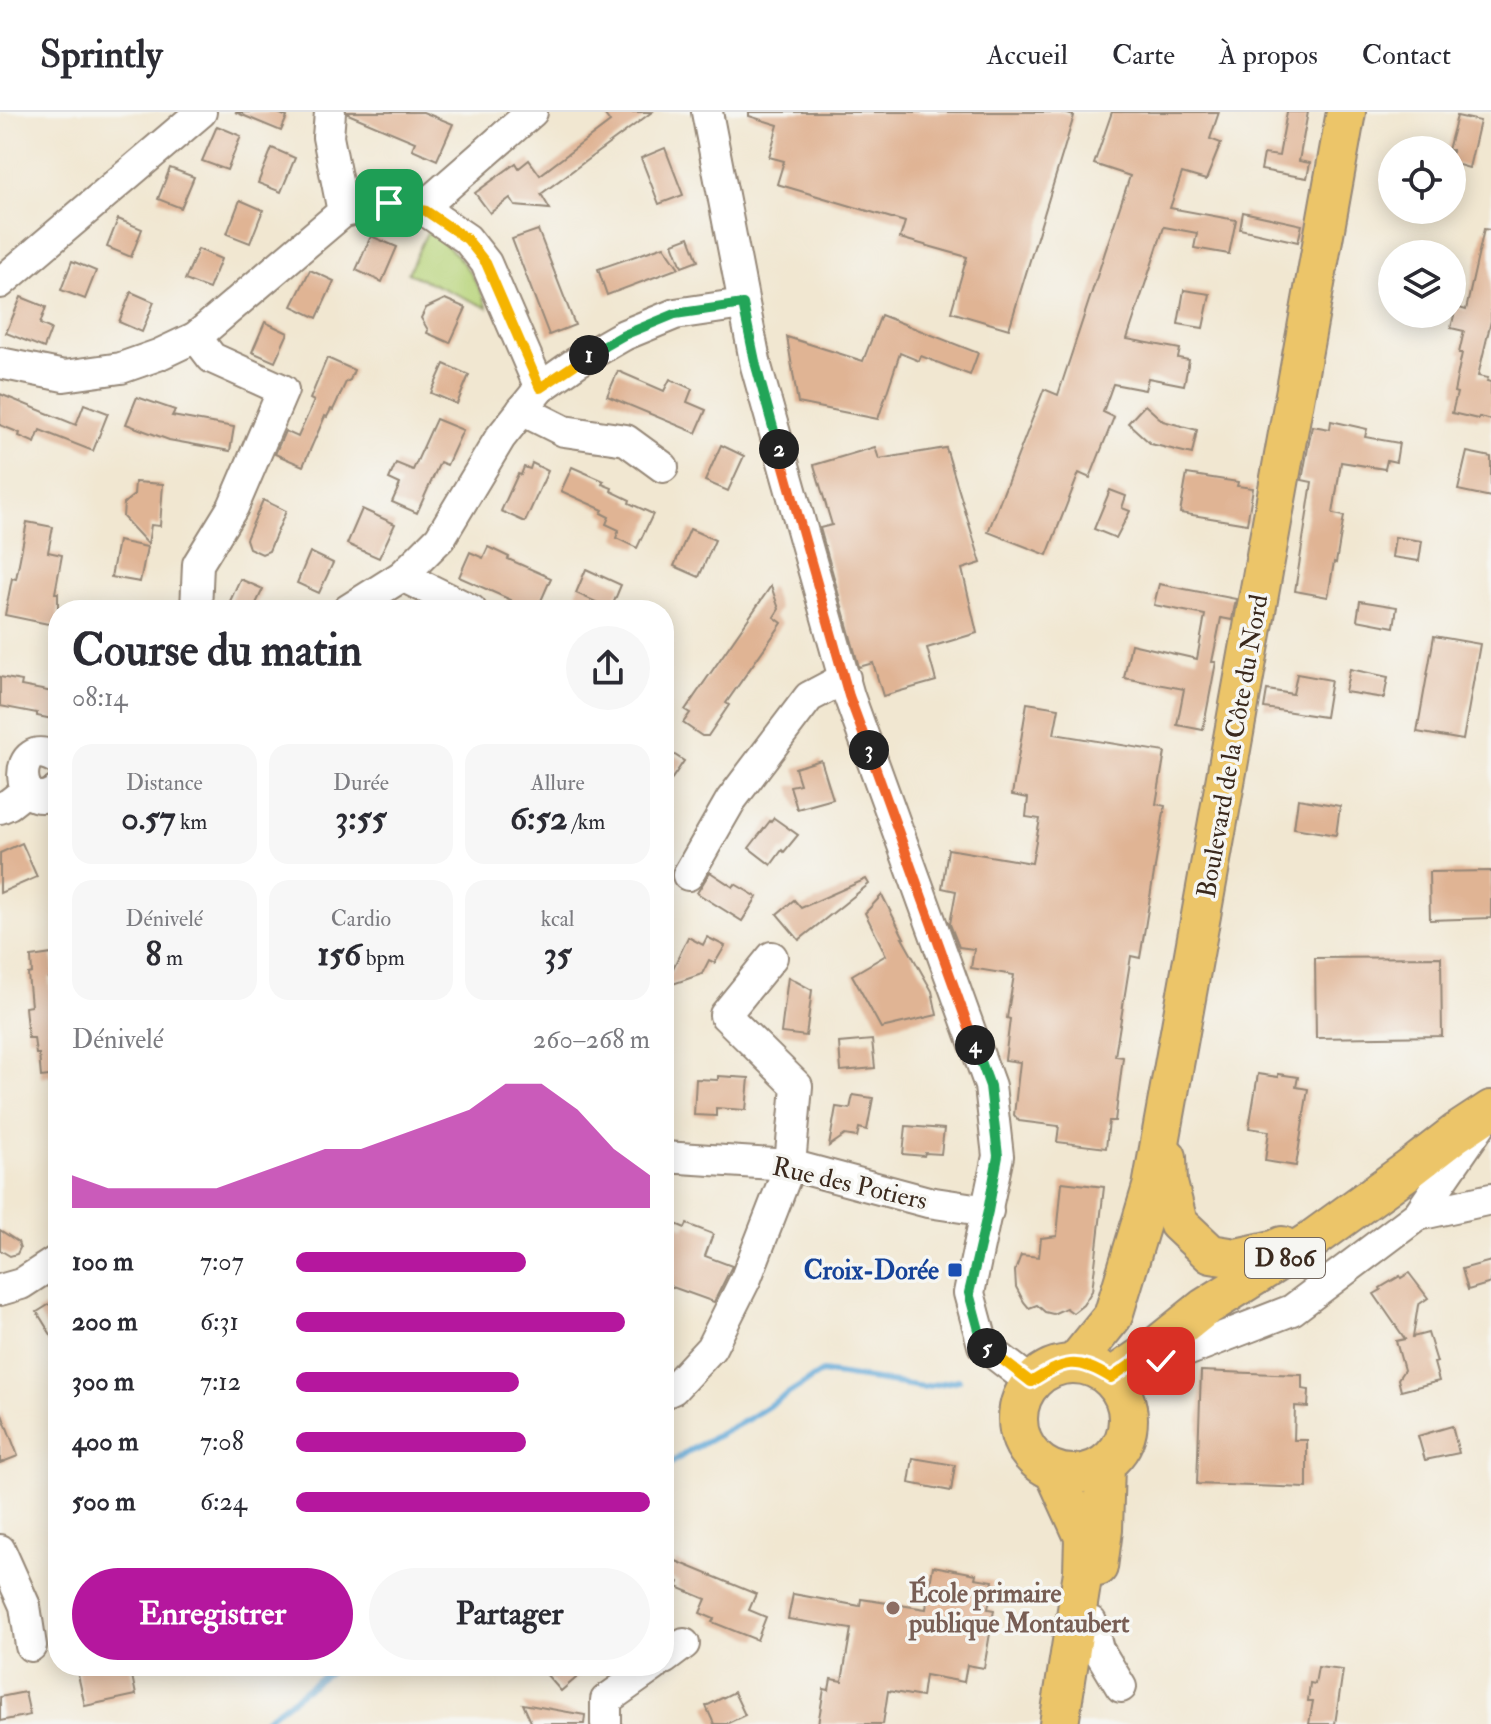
<!DOCTYPE html>
<html lang="fr">
<head>
<meta charset="utf-8">
<style>
	body { margin:0; font-family:"IM FELL Double Pica",serif; background:#f7f7f7; color:#2b2b33; height:100vh; display:flex; flex-direction:column; font-size:30px; white-space:nowrap }
	* { box-sizing:border-box; margin:0 }
	p { font-size:26px; color:#7c7c81 }
	.icon { flex:none; width:44px; height:44px; fill:none; stroke:currentColor; stroke-width:2; stroke-linecap:round; stroke-linejoin:round }
	.map { position:relative; flex:1; overflow:hidden }
	.sheet { position:absolute; left:48px; top:488px; width:626px; height:1076px; display:flex; flex-direction:column; background:#fff; border-radius:32px; box-shadow:0 4px 20px #0003 }
	.sheet>* { flex:none }
	.fabs { position:absolute; left:1378px; top:24px; display:grid; gap:16px }
	.fabs a { display:grid; place-items:center; width:88px; height:88px; border-radius:50%; background:#fff; box-shadow:0 4px 20px #0003; font-size:40px }
	.pin { position:absolute; display:grid; place-items:center; width:68px; height:68px; color:#fff; margin:-34px; border-radius:16px; box-shadow:0 4px 12px #0006 }
	.km { position:absolute; width:40px; height:40px; margin:-20px; border-radius:50%; background:#222; color:#fff; font-size:22px; line-height:40px; text-align:center }
	.round { display:grid; place-items:center; flex:none; width:84px; height:84px; border-radius:42px; background:#f7f7f7 }
	.headline { display:flex; align-items:center; justify-content:space-between; height:136px; padding:0 24px }
	h1 { font-size:44px; font-weight:700; line-height:60px }
	.figures { display:grid; grid-template-columns:repeat(3,1fr); gap:12px; height:136px; padding:8px 24px }
	.figures div { display:grid; align-content:center; border-radius:20px; background:#f7f7f7; text-align:center }
	.figures b { font-size:34px; font-weight:700 }
	.figures small { font-size:22px; font-weight:400 }
	.figures p { font-size:22px }
	.chart { height:224px; padding:16px 24px }
	.chart p { display:flex; justify-content:space-between }
	.chart svg { width:100%; height:144px; margin-top:8px; fill:#b5179e; opacity:.7 }
	.primary-button { display:flex; gap:16px; margin-top:auto; padding:16px 24px }
	.primary-button a { flex:1; height:92px; border-radius:48px; background:#b5179e; color:#fff; font-size:32px; font-weight:700; line-height:92px; text-align:center }
	.primary-button a+a { background:#f7f7f7; color:#2b2b33 }
	ul { padding:0 24px; list-style:none; font-size:26px }
	li { display:grid; grid-template-columns:128px 96px 1fr; align-items:center; height:60px }
	li i { height:20px; border-radius:10px; background:#b5179e }
	header { display:flex; align-items:center; gap:48px; box-sizing:border-box; height:112px; padding:0 40px; background:#fff; border-bottom:2px solid #e1e1e2 }
	header strong { font-size:38px }
	nav { display:flex; gap:44px; margin-inline-start:auto; font-size:28px }
	.map>svg:first-child { display:block }
</style>
</head>
<body>
<header>
<strong>Sprintly</strong>
<nav><a>Accueil</a><a>Carte</a><a>À propos</a><a>Contact</a></nav>
</header>
<div class="map">
<svg width="1491" height="1612" viewBox="0 0 1491 1612">
	<rect width="100%" height="100%" fill="#f6f6f2"/>
	<filter id="ink" filterUnits="userSpaceOnUse"><feTurbulence type="fractalNoise" baseFrequency=".0125" numOctaves="2"/><feDisplacementMap in="SourceGraphic" scale="16" xChannelSelector="R" yChannelSelector="G"/><feConvolveMatrix kernelMatrix="1 2 1 2 8 2 1 2 1" color-interpolation-filters="sRGB"/></filter>
	<filter id="wash" filterUnits="userSpaceOnUse"><feTurbulence type="fractalNoise" baseFrequency=".006" numOctaves="4" result="noise"/><feDisplacementMap in="SourceGraphic" scale="32" xChannelSelector="R" yChannelSelector="G"/><feGaussianBlur stdDeviation="1.8" result="paint"/><feColorMatrix in="noise" values="0 0 0 0 0 0 0 0 0 0 0 0 0 0 0 0 0 1.4 0 .05"/><feComposite in="paint" operator="in"/></filter>
	<g filter="url(#wash)">
		<rect width="100%" height="100%" fill="#f1e7d1"/>
		<path fill="#b8d47a" stroke="#7a7f4c" stroke-width="2" d="M428,118C456,138 476,164 488,196L408,161Z"/>
		<g fill="none" stroke-linecap="round" stroke-linejoin="round">
			<g stroke="#61a8d7" stroke-width="6">
				<polyline points="664,1356 689,1339 748,1307 822,1260 923,1275 959,1268"/>
				<polyline points="259,1612 337,1554"/>
			</g>
		</g>
		<g id="blocks">
			<g fill="#e0b494">
				<polygon points="235,0 276,0 287,5 281,19"/>
				<polygon points="348,0 423,0 453,12 437,48 412,37 415,30 348,2"/>
				<polygon points="603,0 652,0 541,82 550,97 515,94 510,86 490,101 475,81 516,51 519,56 529,48 540,63 610,10"/>
				<polygon points="749,0 1061,0 1074,4 1009,217 951,200 967,145 900,126 905,110 777,72 784,49 769,45 778,13 749,4"/>
				<polygon points="1112,0 1219,0 1210,27 1221,31 1206,68 1182,61 1170,96 1236,108 1229,142 1194,136 1197,121 1164,115 1127,227 1180,237 1178,246 1189,248 1184,273 1148,266 1145,278 1113,272 1103,300 1114,305 1090,366 1079,361 1047,443 988,420 1044,277 1058,283 1130,64 1094,52"/>
				<polygon points="1287,0 1308,0 1299,49 1310,51 1307,66 1261,58 1264,42 1279,44"/>
				<polygon points="1457,4 1480,9 1469,56 1452,51 1452,38 1448,38"/>
				<polygon points="217,14 241,24 227,58 202,49"/>
				<polygon points="272,36 295,46 281,80 258,71"/>
				<polygon points="665,36 683,83 659,92 641,46"/>
				<polygon points="170,56 194,65 181,96 158,87"/>
				<polygon points="240,88 263,98 250,131 227,122"/>
				<polygon points="1243,100 1302,113 1298,130 1240,117"/>
				<polygon points="118,107 142,117 131,145 107,135"/>
				<polygon points="1484,117 1491,118 1491,209 1478,264 1488,266 1487,269 1491,270 1491,308 1479,305 1478,307 1452,301 1457,281 1454,280 1462,241 1459,241 1464,219 1451,216 1456,195 1466,198"/>
				<polygon points="538,118 575,213 549,223 512,127"/>
				<polygon points="371,124 397,135 382,170 356,158"/>
				<polygon points="689,125 698,149 682,155 673,131"/>
				<polygon points="664,134 679,156 607,183 598,157"/>
				<polygon points="198,137 221,147 209,177 185,168"/>
				<polygon points="72,149 96,159 85,187 61,178"/>
				<polygon points="310,158 334,169 317,206 292,194"/>
				<polygon points="1184,178 1210,182 1203,216 1178,212"/>
				<polygon points="131,180 154,190 142,220 119,210"/>
				<polygon points="21,185 46,195 40,212 51,217 44,236 6,221"/>
				<polygon points="445,187 466,196 450,231 427,221 428,218 421,206 426,196"/>
				<polygon points="881,203 978,241 970,263 921,244 919,249 900,241 878,307 798,291 787,225 863,249"/>
				<polygon points="265,210 288,221 275,250 252,240"/>
				<polygon points="327,246 354,258 350,268 346,270 333,298 331,297 327,305 325,304 303,354 275,342 285,319 298,325 314,289 310,287"/>
				<polygon points="444,252 469,263 457,292 431,281"/>
				<polygon points="618,259 664,279 670,267 692,277 687,290 706,298 696,321 607,284"/>
				<polygon points="0,282 76,313 84,292 108,301 93,339 40,318 35,331 19,324 20,321 0,313"/>
				<polygon points="137,285 175,298 172,304 234,315 230,339 169,328 126,312"/>
				<polygon points="1145,293 1163,309 1197,318 1192,342 1151,332 1128,311"/>
				<polygon points="436,307 463,318 447,353 440,350 417,401 392,390 400,372 389,367 396,351 413,358"/>
				<polygon points="1331,309 1367,317 1365,325 1399,331 1396,350 1387,348 1385,357 1341,350 1333,402 1344,404 1336,451 1334,450 1328,485 1295,479 1312,370 1302,368 1312,314 1330,317"/>
				<polygon points="721,333 744,344 728,379 705,369"/>
				<polygon points="875,335 879,347 946,336 981,451 962,457 977,521 927,536 936,569 883,584 873,551 859,555 820,416 832,413 814,353"/>
				<polygon points="1467,340 1491,345 1491,385 1458,378"/>
				<polygon points="532,351 548,359 525,410 501,399 518,362 521,363 524,355 530,357"/>
				<polygon points="572,355 604,369 602,372 612,376 611,379 630,388 629,391 653,402 637,436 616,426 619,418 606,412 609,405 601,401 603,398 561,379"/>
				<polygon points="1187,362 1238,370 1237,374 1253,376 1247,412 1180,401"/>
				<polygon points="135,370 163,372 160,414 151,413 148,432 123,405 124,391 134,383"/>
				<polygon points="1110,378 1126,384 1122,396 1130,399 1116,426 1094,417"/>
				<polygon points="263,388 286,399 269,439 262,442 249,436 246,427"/>
				<polygon points="362,397 395,412 379,446 347,432"/>
				<polygon points="27,410 53,415 48,440 62,443 55,481 58,481 58,514 5,503 12,466 16,467"/>
				<polygon points="690,417 715,428 699,465 674,454"/>
				<polygon points="1395,425 1422,429 1419,449 1392,445"/>
				<polygon points="118,429 147,435 140,470 111,465"/>
				<polygon points="488,435 509,445 508,447 551,466 537,498 518,498 508,494 511,488 459,465 470,440 483,446"/>
				<polygon points="310,440 333,451 319,481 297,471"/>
				<polygon points="586,457 621,473 611,497 576,481"/>
				<polygon points="240,467 263,477 253,498 226,498"/>
				<polygon points="1159,472 1236,487 1232,508 1221,506 1212,550 1216,550 1203,618 1177,613 1184,577 1124,566 1131,532 1197,547 1205,503 1154,493"/>
				<polygon points="771,474 779,497 774,505 782,511 726,591 729,593 708,624 702,624 683,611 690,601 685,598"/>
				<polygon points="1360,489 1397,495 1394,515 1357,508"/>
				<polygon points="1434,524 1480,532 1463,628 1417,620"/>
				<polygon points="1350,557 1388,565 1384,586 1345,580"/>
				<polygon points="1297,562 1331,568 1325,605 1264,596 1267,578 1293,582"/>
				<polygon points="0,565 22,569 21,574 58,581 58,608 37,604 37,601 0,594"/>
				<polygon points="1027,591 1059,596 1054,622 1165,640 1156,692 1165,694 1140,846 1131,844 1115,944 1123,945 1115,1009 1109,1009 1106,1036 1057,1030 1059,1014 1019,1009 1014,1003 1020,950 1005,948 1010,907 1007,906 1014,863 971,856 974,837 959,835 950,812 956,779 942,776 948,737 1032,751 1040,707 1026,705 1028,686 1012,683"/>
				<polygon points="664,636 684,649 664,678"/>
				<polygon points="821,648 833,687 797,697 790,674 800,672 795,656"/>
				<polygon points="1298,687 1340,694 1336,723 1294,716"/>
				<polygon points="774,706 798,723 784,740 782,738 771,753 749,736 770,709 771,710"/>
				<polygon points="22,731 37,765 0,781 0,741"/>
				<polygon points="1491,759 1491,806 1430,808 1429,760"/>
				<polygon points="710,760 733,775 735,772 757,785 742,809 697,781"/>
				<polygon points="866,767 869,772 799,828 777,802 794,788 801,796"/>
				<polygon points="882,783 904,826 902,826 932,879 937,903 881,916 852,863 886,843 865,801"/>
				<polygon points="688,825 703,833 707,825 725,834 715,851 709,848 702,862 664,875"/>
				<polygon points="52,842 54,865 49,866 58,963 41,965 39,942 36,942 34,926 28,926 25,895 31,894 28,862 32,861 31,845"/>
				<polygon points="1441,845 1442,924 1316,926 1315,846"/>
				<polygon points="788,865 812,878 806,924 781,921"/>
				<polygon points="872,928 875,956 841,959 839,931"/>
				<polygon points="1258,962 1278,965 1278,962 1298,965 1296,975 1308,977 1296,1054 1265,1049 1269,1019 1249,1016"/>
				<polygon points="718,964 749,966 746,998 716,996 716,1004 694,1003 696,967 718,968"/>
				<polygon points="853,983 873,986 867,1018 859,1016 857,1025 845,1023 829,1034 836,995 850,997"/>
				<polygon points="906,1014 944,1017 941,1042 925,1041 924,1044 903,1042"/>
				<polygon points="1062,1070 1104,1075 1092,1179 1083,1193 1073,1201 1066,1196 1053,1202 1045,1200 1037,1193 1029,1196 1024,1190 1016,1175 1015,1159 1021,1143 1039,1145 1041,1126 1057,1124"/>
				<polygon points="664,1107 685,1116 687,1112 713,1122 705,1144 732,1154 714,1190 664,1172"/>
				<polygon points="0,1118 18,1130 20,1136 17,1142 10,1144 0,1138"/>
				<polygon points="1491,1149 1491,1171 1468,1178 1462,1157"/>
				<polygon points="1409,1161 1428,1186 1418,1193 1413,1225 1428,1221 1437,1250 1434,1251 1439,1269 1401,1279 1398,1267 1404,1258 1396,1229 1405,1227 1374,1182 1381,1178 1380,1176 1400,1164 1401,1166"/>
				<polygon points="58,1187 58,1234 37,1200"/>
				<polygon points="1201,1259 1302,1263 1302,1277 1309,1278 1308,1295 1295,1294 1294,1328 1307,1328 1307,1376 1197,1372"/>
				<polygon points="0,1300 1,1300 18,1344 0,1351"/>
				<polygon points="1452,1314 1459,1341 1425,1348 1418,1324"/>
				<polygon points="913,1346 955,1353 951,1379 909,1371"/>
				<polygon points="676,1449 756,1482 749,1498 766,1505 757,1528 712,1510 714,1507 700,1501 706,1487 677,1475 679,1470 669,1465"/>
				<polygon points="933,1454 976,1462 975,1466 993,1469 988,1497 994,1498 984,1556 967,1553 964,1570 925,1563 922,1585 888,1579 883,1612 818,1612 824,1577 829,1578 831,1567 842,1569 851,1517 788,1507 793,1482 860,1494 861,1487 926,1497"/>
				<polygon points="76,1554 130,1554 136,1583 85,1594"/>
				<polygon points="539,1554 590,1554 561,1579"/>
				<polygon points="1318,1555 1343,1558 1335,1612 1309,1612 1313,1589 1308,1589 1310,1571 1315,1572"/>
				<polygon points="25,1580 30,1603 0,1609 0,1585"/>
				<polygon points="734,1580 745,1603 726,1612 714,1612 706,1594"/>
				<polygon points="523,1592 585,1603 584,1612 532,1612"/>
			</g>
		</g>
	</g>
	<g filter="url(#ink)">
		<use href="#blocks" fill-opacity="0" stroke="#968878" stroke-width="2"/>
		<g fill="none" stroke-linecap="round" stroke-linejoin="round">
			<defs>
				<g id="minor">
					<polyline points="707,0 756,254 849,584 990,974 998,1044 969,1181 983,1233 1031,1270"/>
					<polyline points="426,99 430,89 532,0"/>
					<polyline points="343,100 389,91 426,99 467,127 486,151 540,276"/>
					<polyline points="0,171 201,0"/>
					<polyline points="0,251 64,264 121,256 158,243 196,225 343,100 328,25 330,0"/>
					<polyline points="522,298 564,319 626,328 663,355"/>
					<polyline points="402,464 471,498"/>
					<polyline points="196,498 198,452 233,395 283,278 212,246 196,225"/>
					<polyline points="348,498 402,464 440,426 500,326 540,276 577,250 624,223 675,202 743,192"/>
					<path d="M58,648C10,616 13,711 58,678"/>
					<polyline points="0,696 9,692 27,678"/>
					<polyline points="688,763 731,688 809,585 845,566"/>
					<polyline points="664,1045 790,1053 928,1090 988,1099"/>
					<polyline points="1418,1103 1491,1087"/>
					<polyline points="0,1178 21,1172 58,1148"/>
					<polyline points="1153,1237 1161,1249 1292,1198 1418,1103 1482,1010"/>
					<polyline points="664,1281 673,1277 711,1236 746,1166 790,1053 797,974 725,903 772,845"/>
					<polyline points="0,1438 25,1494 31,1534"/>
					<polyline points="1091,1510 1098,1537 1121,1575"/>
					<polyline points="664,1547 684,1532"/>
					<polyline points="606,1612 606,1588 654,1554"/>
				</g>
				<g id="major">
					<polyline points="1167,1045 1168,1071 1178,1111 1211,1142 1236,1146 1277,1137 1282,1134"/>
					<polyline points="1075,1251 1113,1204 1152,1075 1346,0"/>
					<circle cx="1073" cy="1307" r="55"/>
					<polyline points="1111,1266 1153,1237 1204,1196 1309,1130 1407,1059 1456,1021 1491,998"/>
					<polyline points="1054,1359 1084,1425 1083,1460 1059,1612"/>
					<polyline points="1098,1455 1103,1418 1105,1353"/>
				</g>
			</defs>
			<use href="#minor" stroke="#968878" stroke-width="34"/>
			<use href="#major" stroke="#968878" stroke-width="42"/>
			<use href="#minor" stroke="#fff" stroke-width="30"/>
			<use href="#major" stroke="#ecc569" stroke-width="38"/>
		</g>
	</g>
	<g fill="none" stroke-linecap="round" stroke-linejoin="round" filter="url(#ink)">
		<defs>
			<polyline id="split-1" points="389,91 426,99 467,127 486,151 540,276 589,243"/>
			<polyline id="split-2" points="589,243 624,223 675,202 743,192 756,254 779,337"/>
			<polyline id="split-3" points="779,337 849,584 869,638"/>
			<polyline id="split-4" points="869,638 975,933"/>
			<polyline id="split-5" points="975,933 990,974 998,1044 988,1099 969,1181 983,1233 987,1236"/>
			<path id="split-6" d="M987,1236L1031,1270C1064,1249 1076,1244 1111,1266L1153,1237L1161,1249"/>
		</defs>
		<use href="#split-1" stroke="#fff" stroke-width="16"/>
		<use href="#split-2" stroke="#fff" stroke-width="16"/>
		<use href="#split-3" stroke="#fff" stroke-width="16"/>
		<use href="#split-4" stroke="#fff" stroke-width="16"/>
		<use href="#split-5" stroke="#fff" stroke-width="16"/>
		<use href="#split-6" stroke="#fff" stroke-width="16"/>
		<use href="#split-1" stroke="#f5b400" stroke-width="10"/>
		<use href="#split-2" stroke="#22a559" stroke-width="10"/>
		<use href="#split-3" stroke="#f0652b" stroke-width="10"/>
		<use href="#split-4" stroke="#f0652b" stroke-width="10"/>
		<use href="#split-5" stroke="#22a559" stroke-width="10"/>
		<use href="#split-6" stroke="#f5b400" stroke-width="10"/>
	</g>
	<rect fill="#1a4fb4" stroke="#f6f6f2" stroke-width="3" x="947" y="1150" width="16" height="16" rx="4"/>
	<circle fill="#8d6e63" stroke="#f6f6f2" stroke-width="3" cx="893" cy="1496" r="8"/>
	<g text-anchor="middle" stroke-width="7" stroke-linejoin="round" paint-order="stroke">
		<rect fill="#f6f6f2" stroke="#73675e" stroke-width="2" x="1245" y="1126" width="80" height="40" rx="6"/>
		<g font-size="24" font-weight="bold" fill="#3b2a1e">
			<text x="1285" y="1154">D 806</text>
		</g>
		<g font-size="26" fill="#3b2a1e" stroke="#f6f6f2">
			<text transform="translate(1232 634) rotate(-80)" y="9">Boulevard de la Côte du Nord</text>
			<text transform="translate(850 1071) rotate(13)" y="9">Rue des Potiers</text>
		</g>
		<g font-size="26" font-weight="bold" fill="#164399" stroke="#f6f6f2" text-anchor="end">
			<text x="939" y="1167">Croix-Dorée</text>
		</g>
		<g font-size="26" font-weight="bold" fill="#785e54" stroke="#f6f6f2" text-anchor="start">
			<text x="909" y="1490">École primaire<tspan x="909" dy="30">publique Montaubert</tspan></text>
		</g>
	</g>
</svg>
<div class="fabs">
<a><svg class="icon" aria-label="locate" viewBox="0 0 24 24"><circle cx="12" cy="12" r="6"/><path d="M12 2v4M12 18v4M2 12h4M18 12h4"/></svg></a>
<a><svg class="icon" aria-label="layers" viewBox="0 0 24 24"><path d="M12 4l9 5-9 5-9-5zM3 14l9 5 9-5"/></svg></a>
</div>
<div class="pin" style="left:389px;top:91px;background:#1e9e55"><svg class="icon" aria-label="arrive" viewBox="0 0 24 24"><path d="M6 21V4h12l-3 4 3 4H6"/></svg></div>
<div class="pin" style="left:1161px;top:1249px;background:#d93025"><svg class="icon" aria-label="check" viewBox="0 0 24 24"><path d="M5 12l5 5 9-10"/></svg></div>
<b class="km" style="left:589px;top:243px">1</b>
<b class="km" style="left:779px;top:337px">2</b>
<b class="km" style="left:869px;top:638px">3</b>
<b class="km" style="left:975px;top:933px">4</b>
<b class="km" style="left:987px;top:1236px">5</b>
<section class="sheet">
<div class="headline"><div><h1>Course du matin</h1><p>08:14</p></div><a class="round"><svg class="icon" aria-label="share" viewBox="0 0 24 24"><path d="M12 15V3M7 8l5-5 5 5M5 13v7h14v-7"/></svg></a></div>
<div class="figures">
<div><p>Distance</p><b>0.57<small> km</small></b></div>
<div><p>Durée</p><b>3:55</b></div>
<div><p>Allure</p><b>6:52<small> /km</small></b></div>
</div>
<div class="figures">
<div><p>Dénivelé</p><b>8<small> m</small></b></div>
<div><p>Cardio</p><b>156<small> bpm</small></b></div>
<div><p>kcal</p><b>35</b></div>
</div>
<div class="chart"><p><span>Dénivelé</span>260–268 m</p>
<svg viewBox="0 0 160 44" preserveAspectRatio="none"><path d="M0 44V34L10 38L20 38L30 38L40 38L50 34L60 30L70 26L80 26L90 22L100 18L110 14L120 6L130 6L140 14L150 26L160 34V44z"/></svg>
</div>
<ul>
<li><b>100 m</b>7:07<i style="width:65%"></i></li>
<li><b>200 m</b>6:31<i style="width:93%"></i></li>
<li><b>300 m</b>7:12<i style="width:63%"></i></li>
<li><b>400 m</b>7:08<i style="width:65%"></i></li>
<li><b>500 m</b>6:24<i style="width:100%"></i></li>
</ul>
<div class="primary-button"><a>Enregistrer</a><a>Partager</a></div>
</section>
</div>
</body>
</html>
